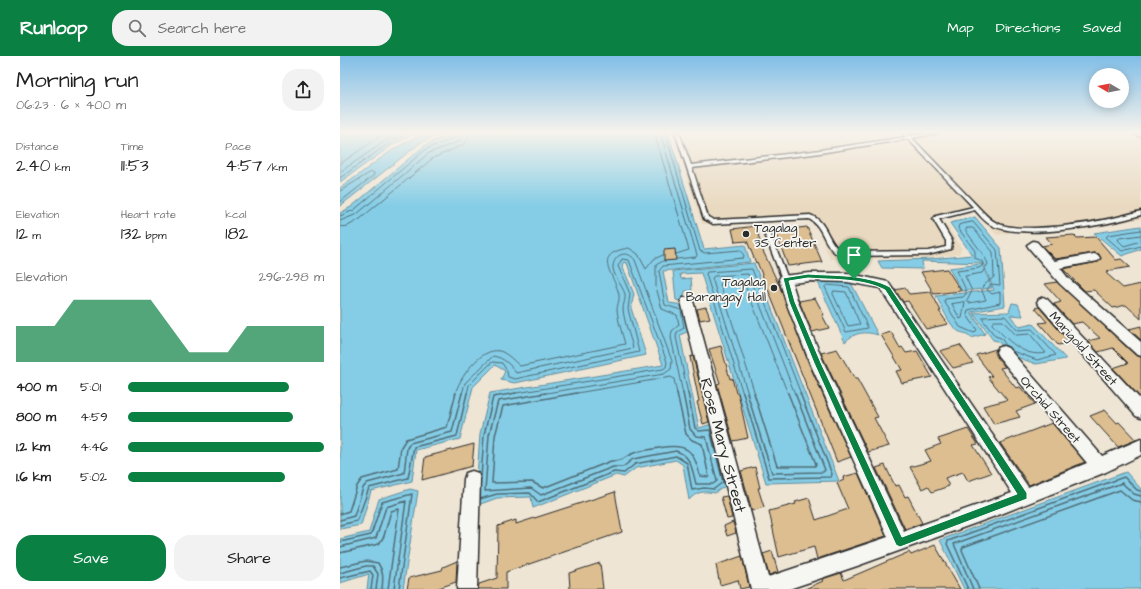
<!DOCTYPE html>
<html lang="en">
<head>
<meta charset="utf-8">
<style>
	body { margin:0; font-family:"Architects Daughter",sans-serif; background:#f2f2f2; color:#222; height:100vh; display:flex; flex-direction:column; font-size:15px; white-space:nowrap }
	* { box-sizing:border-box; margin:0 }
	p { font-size:13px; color:#767676 }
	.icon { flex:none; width:22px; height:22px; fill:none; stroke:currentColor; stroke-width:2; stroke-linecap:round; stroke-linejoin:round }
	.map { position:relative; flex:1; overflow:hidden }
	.side { display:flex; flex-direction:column; background:#fff; width:340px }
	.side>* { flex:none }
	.needle { width:26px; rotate:280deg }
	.tools { position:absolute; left:749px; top:12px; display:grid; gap:8px }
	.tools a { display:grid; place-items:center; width:40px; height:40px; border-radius:50%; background:#fff; box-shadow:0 2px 10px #0003; font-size:20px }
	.pin { position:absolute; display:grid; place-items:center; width:34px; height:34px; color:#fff; margin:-41px -17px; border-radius:50% 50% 50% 0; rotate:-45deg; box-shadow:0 0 4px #0007 }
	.pin .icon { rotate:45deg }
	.round { display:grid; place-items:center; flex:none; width:42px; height:42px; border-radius:16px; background:#f2f2f2 }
	.head { display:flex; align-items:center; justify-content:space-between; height:68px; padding:0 16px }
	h1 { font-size:22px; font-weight:600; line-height:30px }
	.figures { display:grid; grid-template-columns:repeat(3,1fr); gap:6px; height:68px; padding:4px 16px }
	.figures div { display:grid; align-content:center }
	.figures b { font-size:17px; font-weight:600 }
	.figures small { font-size:11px; font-weight:400 }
	.figures p { font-size:11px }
	.chart { height:112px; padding:8px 16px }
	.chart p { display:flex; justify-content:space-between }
	.chart svg { width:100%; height:72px; margin-top:4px; fill:#0b8043; opacity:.7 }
	.cta { display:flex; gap:8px; margin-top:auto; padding:8px 16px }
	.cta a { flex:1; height:46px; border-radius:16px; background:#0b8043; color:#fff; font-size:16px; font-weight:600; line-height:46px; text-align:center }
	.cta a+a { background:#f2f2f2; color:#222 }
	ul { padding:0 16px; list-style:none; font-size:13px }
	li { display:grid; grid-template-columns:64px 48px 1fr; align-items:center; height:30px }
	li i { height:10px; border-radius:5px; background:#0b8043 }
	header { display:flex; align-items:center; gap:24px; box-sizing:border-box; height:56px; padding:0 20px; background:#0b8043; color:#fff }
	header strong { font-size:19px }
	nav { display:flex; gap:22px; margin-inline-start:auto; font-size:14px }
	.search { width:280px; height:36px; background:#f2f2f2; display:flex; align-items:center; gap:10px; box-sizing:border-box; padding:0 14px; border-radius:16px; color:#767676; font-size:15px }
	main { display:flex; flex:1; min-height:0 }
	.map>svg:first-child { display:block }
</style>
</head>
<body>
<header>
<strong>Runloop</strong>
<div class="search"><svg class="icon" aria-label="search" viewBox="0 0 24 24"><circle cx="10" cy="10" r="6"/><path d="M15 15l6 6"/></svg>Search here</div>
<nav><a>Map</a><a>Directions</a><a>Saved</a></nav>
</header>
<main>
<section class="side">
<div class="head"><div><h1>Morning run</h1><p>06:23 · 6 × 400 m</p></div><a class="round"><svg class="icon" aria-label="share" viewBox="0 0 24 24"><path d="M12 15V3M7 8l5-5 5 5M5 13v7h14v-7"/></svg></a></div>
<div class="figures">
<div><p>Distance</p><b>2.40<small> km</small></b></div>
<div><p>Time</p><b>11:53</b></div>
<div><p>Pace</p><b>4:57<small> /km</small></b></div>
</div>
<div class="figures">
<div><p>Elevation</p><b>12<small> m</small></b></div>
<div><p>Heart rate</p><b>132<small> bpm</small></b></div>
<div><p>kcal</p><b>182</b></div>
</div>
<div class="chart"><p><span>Elevation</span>296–298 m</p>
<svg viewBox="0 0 160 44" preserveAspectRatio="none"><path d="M0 44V22L10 22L20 22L30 6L40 6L50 6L60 6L70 6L80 22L90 38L100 38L110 38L120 22L130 22L140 22L150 22L160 22V44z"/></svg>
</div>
<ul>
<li><b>400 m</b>5:01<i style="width:82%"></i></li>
<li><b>800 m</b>4:59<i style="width:84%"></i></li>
<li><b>1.2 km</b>4:46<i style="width:100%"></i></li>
<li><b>1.6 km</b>5:02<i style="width:80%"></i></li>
</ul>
<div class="cta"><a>Save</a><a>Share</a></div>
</section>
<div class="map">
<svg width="801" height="533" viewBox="0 0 801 533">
	<rect width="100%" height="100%" fill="#eee5d5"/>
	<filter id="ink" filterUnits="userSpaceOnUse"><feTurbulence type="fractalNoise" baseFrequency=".025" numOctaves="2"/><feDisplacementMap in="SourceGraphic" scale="8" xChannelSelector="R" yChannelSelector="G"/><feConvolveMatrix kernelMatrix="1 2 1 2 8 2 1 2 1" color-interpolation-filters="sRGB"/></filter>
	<g filter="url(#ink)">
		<polygon fill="#e9d9c0" points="333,76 801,76 801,163 712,177 687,174 657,179 634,155 602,163 622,192 619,198 589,202 490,203 474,164 362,168"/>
		<g fill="#85cde6" stroke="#618c9b">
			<polygon points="0,76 78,76 54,88 0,126"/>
			<path d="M91,76H112L90,82L79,88L0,150V132C29,113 57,85 91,76Z"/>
			<path d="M120,76H328L364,193L405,189L410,206L323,215L329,247L344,249L349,275L340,279L359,372L372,368L388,428L375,437C364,435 357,435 349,444L343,409L336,404L296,412L284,421L276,419L193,452L191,441L157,442L135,450L140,378L150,337L323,309L287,207L284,206L282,209L294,238L291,252L306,299L175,327L161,324L165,315L155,309L133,331L120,383L76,394L72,425L31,435L21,469L0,473V157L11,151L84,90L93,85Z"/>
			<path d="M635,161L661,192L665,250L631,256L645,278L631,282C627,276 623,278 618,275C608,268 602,250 596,240L654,234L643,207L582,205L583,213L542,212L538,205L592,203L632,199L610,167Z"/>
			<polygon points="801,170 801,193 782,200 754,177"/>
			<polygon points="414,207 499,425 426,427 361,217 340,218 341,223 351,222 352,234 345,235 343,246 336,244 333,215"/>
			<polygon points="642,208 652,232 622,235 609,212"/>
			<path d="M477,224L511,227L538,279C526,275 514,276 505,286Z"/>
			<polygon points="672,247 678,248 683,260 670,259 679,271 693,268 726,303 696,308 668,298 658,285 653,284 633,257 669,256"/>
			<polygon points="786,416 801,433 801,533 624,533 600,484"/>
			<polygon points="70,433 78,435 63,533 27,533 29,518 0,527 0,483 29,476 39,443"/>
		</g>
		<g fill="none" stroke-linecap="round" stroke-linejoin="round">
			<g stroke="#4f6c76" stroke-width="1">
				<polyline points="314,76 349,194 336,198"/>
				<polyline points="320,76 357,199 356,201 337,203"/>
				<polyline points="325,76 360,195 365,197 401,194 404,200 403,202 323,210 319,215 325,249 341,254 344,272 337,276 336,281 348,338"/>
				<polyline points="0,108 46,76"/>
				<polyline points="0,116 59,76"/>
				<polyline points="0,122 52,85 69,76"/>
				<polyline points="0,135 31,116 34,117 34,119 0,146"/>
				<polyline points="0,160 14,154 86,93 116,81 119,76"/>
				<polyline points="0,165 17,158 89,97 120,85 124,76"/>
				<polygon points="633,166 657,194 660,229 651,228 647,234 652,238 660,236 660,247 628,254 627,259 637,274 634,277 620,271 604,245 605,243 623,241 626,238 626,234 617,215 639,212 643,209 642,205 635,202 635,195 618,172 619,169"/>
				<polyline points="0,171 8,170 20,163 93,102 123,89 128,83 130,76"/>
				<path d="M627,172H633L653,196L654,221L643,230L642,235L646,244L629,247L627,245L632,235L625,220L642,217L648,208C645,199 632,184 626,175Z"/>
				<polyline points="801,174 768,179 766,181 782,195 801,190"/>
				<polyline points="801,179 779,182 778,184 784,190 801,185"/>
				<polyline points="323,205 316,209 316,231 322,253 337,259 339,269 332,275 331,281 343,338"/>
				<polygon points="487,229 509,231 528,272 506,276 485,231"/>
				<polygon points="494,235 506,236 520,268 508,270 493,238"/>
				<polygon points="625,246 622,262 620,263 612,248"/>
				<path d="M654,265H663L676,279L690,278L706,297C683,302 667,283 652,268Z"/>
				<polyline points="667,291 661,282 655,280 643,264 643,261 665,260 677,274 692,273 716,299 697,304 672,295"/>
				<path d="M115,338C119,323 140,291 160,295C168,298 174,305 180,310L285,288C282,277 278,265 277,254C277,249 280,244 279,239C275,218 250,198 289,192L298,198L306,213L314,203L323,199"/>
				<path d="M122,338L125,327L153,300C164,302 170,308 176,317L293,292C290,280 284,266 283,253C283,248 286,243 285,238C282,229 272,218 273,210C275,197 288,194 295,204L332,305L331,313L324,318L200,338"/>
				<polyline points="127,338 129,329 152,306 162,307 167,315 168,321 175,323 299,296 288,253 290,238 278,210 282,203 289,204 327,306 326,311 323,313 170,338"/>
				<polyline points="231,338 331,321 334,323 337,338"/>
				<polyline points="403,338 366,218 367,216 412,213 461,338"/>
				<polyline points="408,338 372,222 374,220 408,218 455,338"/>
				<polyline points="415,338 380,228 382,226 403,224 448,338"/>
			</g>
			<g stroke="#4f6c76" stroke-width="1.5">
				<path d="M206,337L158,345L149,379L145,435L191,432L201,439L273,411H283L293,403L336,395C352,400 352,414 356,428H373L377,425L366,381L356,380L350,373L343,337"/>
				<path d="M237,337L163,350L155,380L152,427L192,426L203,432L271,405C285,405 283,401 294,397C302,394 311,394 319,392C346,387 354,393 360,420L369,421L362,388L352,384L346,378L337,337"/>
				<polyline points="403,337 429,422 491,421 492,418 460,337"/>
				<polyline points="407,337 432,417 483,416 485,414 455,337"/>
				<polyline points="414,337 437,410 475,410 476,408 448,337"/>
				<polyline points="141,422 144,379 153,341 176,337"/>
				<polyline points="140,443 157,438 190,437 198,446 274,416 284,417 295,408 336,400 347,407 352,434 364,432 374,433 383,426 370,374 359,375 355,372 348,337"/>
				<polyline points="0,458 9,455 17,430 22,423 58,413 61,391 66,383 107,371 116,337"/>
				<polyline points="0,464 14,460 23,432 27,427 64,417 67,392 70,387 112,376 122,337"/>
				<polyline points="0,469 17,465 29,432 68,422 74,391 117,380 127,337"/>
				<polyline points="0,486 31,479 42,446 72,438 59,533"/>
				<polyline points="0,491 36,482 46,451 66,445 54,533"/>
				<polyline points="0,497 39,488 44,480 51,455 59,453 48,533"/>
				<path d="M0,511L26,505L38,507C44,516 43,523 42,533"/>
				<polyline points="0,517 26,510 33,510 38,518 36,533"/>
				<polyline points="0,522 30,515 33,519 31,533"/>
				<polyline points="628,533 607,488 608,485 784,421 797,434 801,435"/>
				<polyline points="633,533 614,488 782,427 794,438 801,440"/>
				<polyline points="639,533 622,494 623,491 780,434 792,444 801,446"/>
			</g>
		</g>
		<g fill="#ddbe90" stroke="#2b2b2b">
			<polygon points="416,170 422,193 440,231 469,308 511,401 497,406 417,206 416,207 407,185 395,186 392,173"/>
			<polygon points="467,171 482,206 448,210 435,175"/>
			<polygon points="734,179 737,182 756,181 776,204 781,203 790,211 767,215 769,216 766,217 783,232 801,228 801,263 786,249 773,252 754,234 745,235 723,213 758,206 761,203 759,198 754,197 715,203 702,190 712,188 706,181"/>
			<polygon points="335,193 336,204 324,205 324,194"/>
			<polygon points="607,213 621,235 594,238 581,216"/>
			<polygon points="717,226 795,299 801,301 801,342 773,312 788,307 773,292 758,296 748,285 760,282 742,266 732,268 714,248 721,246 705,228"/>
			<polygon points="565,232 569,238 591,236 601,255 599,255 608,268 586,273 568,245 563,246 555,234"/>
			<polygon points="475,242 484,259 482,259 489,272 472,276 459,245"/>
			<polygon points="366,251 370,262 360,264 357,253"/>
			<polygon points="699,251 730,287 718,289 699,267 707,266 695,252"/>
			<polygon points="801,270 801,284 789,273"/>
			<polygon points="551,276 560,292 562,291 566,297 577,295 592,321 562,327 556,315 562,314 541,279"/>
			<polygon points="620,289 633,307 613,312 600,295"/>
			<polygon points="381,290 390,323 392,322 396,337 398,337 408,382 393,385 377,328 380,327 369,293"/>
			<polygon points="497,293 515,323 517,323 538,361 534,362 549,390 528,396 481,297"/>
			<polygon points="656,293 655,297 657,301 665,311 660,312 676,332 680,331 695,348 676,355 680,361 654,368 643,350 667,344 648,321 652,320 636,299"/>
			<polygon points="353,300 369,366 363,368 357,346 359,345 350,301"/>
			<polygon points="765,354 777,367 779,366 796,384 778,391 750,360"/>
			<polygon points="712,367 745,406 689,429 660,387"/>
			<polygon points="628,373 638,388 633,389 651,417 628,425 623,416 605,422 609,430 592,436 588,430 582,433 570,411 591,405 585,394 601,388 598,383"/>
			<polygon points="134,388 132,410 82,424 85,401"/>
			<polygon points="545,409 555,430 559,429 565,441 568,440 582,467 565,473 536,412"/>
			<polygon points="415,411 420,432 418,432 424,451 412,455 401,415"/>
			<polygon points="518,417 546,480 477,503 474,491 439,501 429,455 456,448 455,446 469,442 476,464 508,453 497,427 504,424 503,421"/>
			<polygon points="275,436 282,476 166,516 166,533 138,533 139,528 157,522 158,470 176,464 176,468"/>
			<polygon points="387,440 392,462 387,463 381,441"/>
			<polygon points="393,466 396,477 387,480 384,470"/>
			<polygon points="595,489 620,533 465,533 483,525 482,523 501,517 504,524 569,496 571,499"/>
			<polygon points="432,495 438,516 429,519 423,498"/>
			<polygon points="402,500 409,531 400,533 398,524 380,529 376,509"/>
			<polygon points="117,505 116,526 96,533 67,533 69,522 102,514 103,511"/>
			<polygon points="260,507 263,533 230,533 229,517"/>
		</g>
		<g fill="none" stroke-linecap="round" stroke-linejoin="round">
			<defs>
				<g id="lane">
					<path d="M335,76H339L351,109L473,95L566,81L562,76H566L570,80L592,76H599V77L572,82L643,156C647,160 652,165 657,167C668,172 682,172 694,172C730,171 766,165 801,155V159C768,169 685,184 653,170C646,167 640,160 635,154L599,163L612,185L611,193L588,199L501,200C483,193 485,171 469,163L373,168L364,163ZM568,83L633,151L596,160L593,163L606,185V191L588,195L502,196C487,187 488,165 470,159L374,164L368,161L352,112L473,98Z"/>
					<polygon points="791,76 796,76 801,78 801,81"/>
					<polygon points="427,174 430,176 448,223 447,225 443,225 442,223 424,176"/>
				</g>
				<g id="street">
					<polygon points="693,185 697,186 714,205 754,198 758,199 760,202 758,205 720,212 728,222 801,286 801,300 796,298 720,228 689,192 687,189"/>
					<path d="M470,217H507L548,226L688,431L747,407L658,300L656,296L658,292L663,290L668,292L762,400L801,383V399L766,416L661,458L517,510L449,533H411L341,245L343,242H351L353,245L428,521L548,481L470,307L446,246L439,223L441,220ZM470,225L507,226L540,232L672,437L564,475L484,307L458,246L452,227Z"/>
					<polygon points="703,241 707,243 801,344 801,362 796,360 699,249 697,246 699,243"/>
					<polygon points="132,415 138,417 140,423 137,533 117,533 124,423 126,417"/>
				</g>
			</defs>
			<use href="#lane" stroke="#2b2b2b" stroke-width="3"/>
			<use href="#street" stroke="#2b2b2b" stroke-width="3"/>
			<use href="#lane" fill="#f6f6f2" fill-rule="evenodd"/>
			<use href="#street" fill="#f6f6f2" fill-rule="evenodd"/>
		</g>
	</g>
	<linearGradient id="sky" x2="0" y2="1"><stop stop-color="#80bee7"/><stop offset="0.51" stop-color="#f7f3ec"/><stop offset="1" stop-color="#f7f3ec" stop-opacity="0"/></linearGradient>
	<rect width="801" height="150" fill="url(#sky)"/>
	<path fill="#0b8043" stroke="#fff" fill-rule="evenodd" d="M468,218C495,220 525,218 550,231L687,437V443L560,491L556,489L474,307L449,246L443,222ZM468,222C494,224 522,222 545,234L677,438L562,481L481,307L455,246L449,225Z"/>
	<g fill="#2b2b2b" stroke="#f6f6f2" stroke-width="1.5">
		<circle cx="406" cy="178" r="4"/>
		<circle cx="434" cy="232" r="4"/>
	</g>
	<g text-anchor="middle" stroke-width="3.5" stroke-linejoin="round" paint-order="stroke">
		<g font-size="13" fill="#2b2b2b" stroke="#f6f6f2" text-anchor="start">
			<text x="414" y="176">Tagalag<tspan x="414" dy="15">3S Center</tspan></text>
			<text x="426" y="230" text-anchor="end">Tagalag<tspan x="426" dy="15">Barangay Hall</tspan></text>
		</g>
		<g font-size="13" fill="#2b2b2b" stroke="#f6f6f2">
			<text transform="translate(744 292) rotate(48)" y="5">Marigold Street</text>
			<text transform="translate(711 353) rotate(49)" y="5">Orchid Street</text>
		</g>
		<g font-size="16" fill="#2b2b2b" stroke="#f6f6f2">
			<text transform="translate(384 389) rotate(75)" y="6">Rose Mary Street</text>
		</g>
	</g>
</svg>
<div class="tools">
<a><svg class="needle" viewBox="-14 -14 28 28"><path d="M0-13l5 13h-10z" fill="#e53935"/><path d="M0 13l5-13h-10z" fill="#767676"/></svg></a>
</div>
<div class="pin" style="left:514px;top:223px;background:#1e9e55"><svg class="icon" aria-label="arrive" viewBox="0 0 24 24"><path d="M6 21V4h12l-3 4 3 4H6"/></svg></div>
</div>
</main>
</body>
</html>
